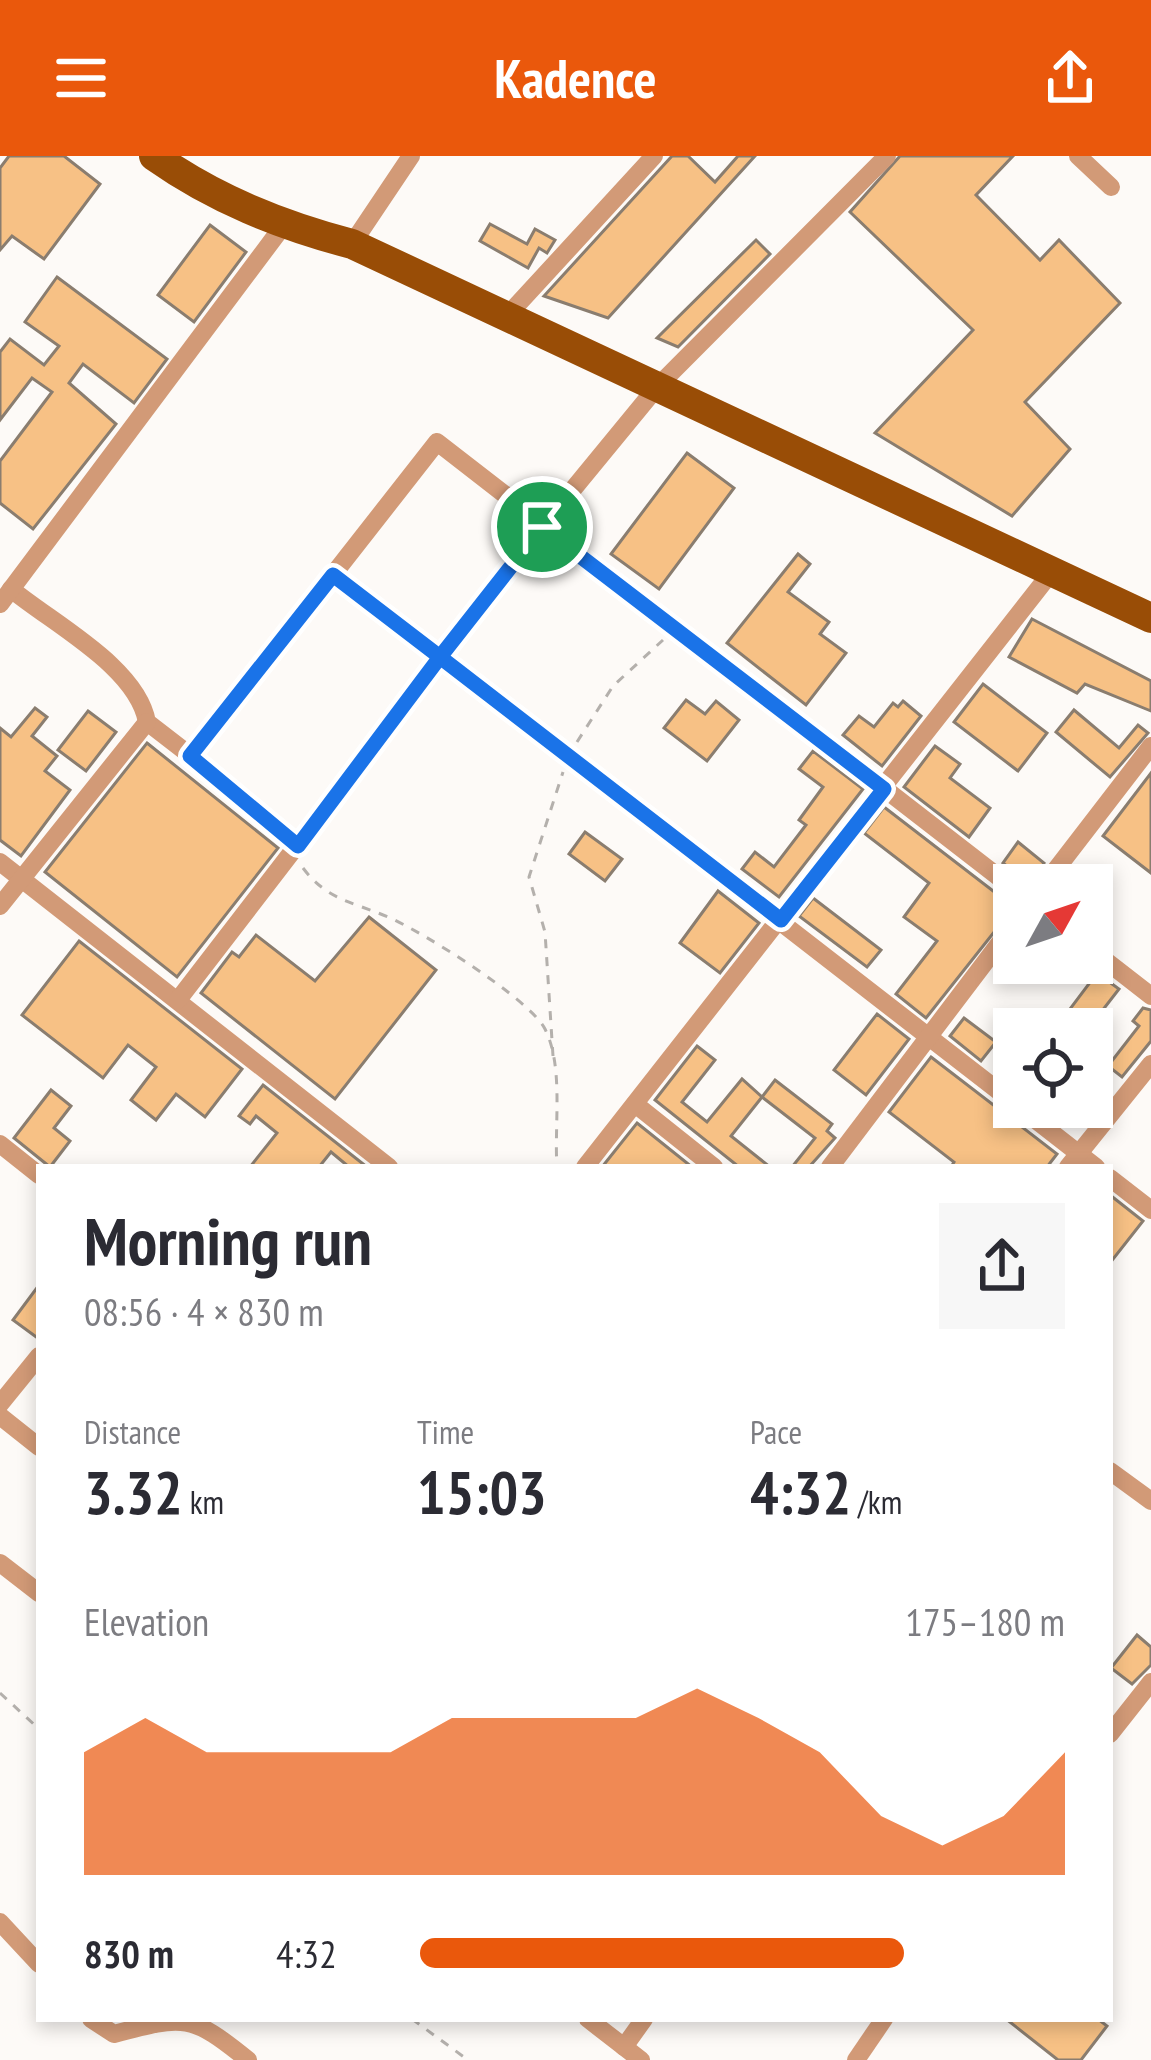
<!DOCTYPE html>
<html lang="en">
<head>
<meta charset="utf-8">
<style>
	body { margin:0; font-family:"PT Sans Narrow",sans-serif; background:#f7f7f7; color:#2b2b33; height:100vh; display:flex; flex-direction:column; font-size:45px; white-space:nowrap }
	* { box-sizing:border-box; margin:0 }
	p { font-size:39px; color:#7c7c81 }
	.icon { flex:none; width:66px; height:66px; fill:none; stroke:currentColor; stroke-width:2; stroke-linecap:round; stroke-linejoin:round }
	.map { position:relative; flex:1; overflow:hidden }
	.details { position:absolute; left:36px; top:1008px; width:1077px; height:858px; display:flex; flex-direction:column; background:#fff; border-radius:0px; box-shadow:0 6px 18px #0003 }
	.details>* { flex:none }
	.needle { width:78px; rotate:50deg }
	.buttons { position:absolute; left:993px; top:708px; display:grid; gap:24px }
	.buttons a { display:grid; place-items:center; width:120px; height:120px; border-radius:0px; background:#fff; box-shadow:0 6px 18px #0003; font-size:60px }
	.pin { position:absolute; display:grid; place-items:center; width:102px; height:102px; color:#fff; margin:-51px; border:6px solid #fff; border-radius:50%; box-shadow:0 3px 12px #0007 }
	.round { display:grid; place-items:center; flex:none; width:126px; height:126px; border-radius:0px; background:#f7f7f7 }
	.overview { display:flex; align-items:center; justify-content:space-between; height:204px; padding:0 48px }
	h1 { font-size:66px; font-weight:800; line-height:90px }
	.metrics { display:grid; grid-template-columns:repeat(3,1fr); gap:18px; height:204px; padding:12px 48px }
	.metrics div { display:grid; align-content:center }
	.metrics b { font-size:60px; font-weight:800 }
	.metrics small { font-size:33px; font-weight:400 }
	.metrics p { font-size:33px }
	.chart { height:336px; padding:24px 48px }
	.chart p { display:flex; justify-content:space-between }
	.chart svg { width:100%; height:216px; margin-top:12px; fill:#ea580c; opacity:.7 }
	ul { padding:0 48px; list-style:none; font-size:39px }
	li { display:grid; grid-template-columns:192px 144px 1fr; align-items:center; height:90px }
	li i { height:30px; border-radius:15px; background:#ea580c }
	header { display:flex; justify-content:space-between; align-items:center; height:156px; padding:0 48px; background:#ea580c; color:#fff; font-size:54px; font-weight:800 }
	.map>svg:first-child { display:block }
</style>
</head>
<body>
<header><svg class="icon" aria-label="menu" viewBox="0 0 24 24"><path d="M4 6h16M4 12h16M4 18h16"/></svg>Kadence<svg class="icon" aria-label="share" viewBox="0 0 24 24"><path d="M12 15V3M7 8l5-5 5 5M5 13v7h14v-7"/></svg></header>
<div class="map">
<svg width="1151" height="1904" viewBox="0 0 1151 1904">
	<rect width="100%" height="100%" fill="#fdfaf7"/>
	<g fill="#f7c185" stroke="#8a7d6f" stroke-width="3">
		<polygon points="9,0 64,0 100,28 44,103 12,80 0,94 0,12"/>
		<polygon points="672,0 688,0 715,26 738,0 755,0 608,162 544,140"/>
		<polygon points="900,0 1013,0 976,39 1040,104 1059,84 1120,147 1025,246 1070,293 1012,360 875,277 973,174 850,56"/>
		<polygon points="490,68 527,88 535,73 555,84 547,97 539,92 528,112 480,85"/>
		<polygon points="210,69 246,96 194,166 158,139"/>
		<polygon points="756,84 770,98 678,191 657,182"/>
		<polygon points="57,121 167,203 134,247 83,208 69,227 116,268 33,373 0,347 0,305 52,236 32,222 0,264 0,196 10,183 44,209 59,190 25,166"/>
		<polygon points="687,297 734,332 659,433 611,398"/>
		<polygon points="798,398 810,408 788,436 829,466 820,478 846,497 806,549 727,487"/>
		<polygon points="1032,463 1151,525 1151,555 1085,528 1077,537 1009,501"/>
		<polygon points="983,528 1047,577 1018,615 954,566"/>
		<polygon points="686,544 705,558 716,545 739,564 707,605 664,572"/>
		<polygon points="903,545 921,560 882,610 843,579 859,560 874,571 893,547 898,551"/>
		<polygon points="35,552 47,561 32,580 57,600 45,615 70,634 21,700 0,684 0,572 11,581"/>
		<polygon points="1074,554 1119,592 1138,569 1148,577 1110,621 1056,576"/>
		<polygon points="88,555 116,576 86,615 58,594"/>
		<polygon points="147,587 278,692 177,821 45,716"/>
		<polygon points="935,590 960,608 950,622 990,652 969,681 904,631"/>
		<polygon points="813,595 863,633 779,741 742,713 755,696 774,711 806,669 799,664 823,631 799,613"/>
		<polygon points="1151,617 1151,717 1103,680"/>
		<polygon points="884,651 1014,751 926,862 896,838 937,785 904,761 929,727 864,677"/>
		<polygon points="585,676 622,703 605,725 569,698"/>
		<polygon points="1018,686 1044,707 1031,729 1003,707"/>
		<polygon points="718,735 759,767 720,817 680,787"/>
		<polygon points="813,742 881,794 867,811 799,760"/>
		<polygon points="369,761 436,814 335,943 201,837 232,796 239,801 256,779 315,825"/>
		<polygon points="79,785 242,913 205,961 176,938 156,964 131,944 156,911 128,889 103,922 22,859"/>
		<polygon points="1097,817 1119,833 1088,873 1055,873"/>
		<polygon points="1143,852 1151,854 1151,885 1122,921 1108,910 1139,870 1133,865"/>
		<polygon points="877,858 909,883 866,939 834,914"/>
		<polygon points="964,862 996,886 981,905 950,880"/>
		<polygon points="697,890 715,904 682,946 707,966 742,923 762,941 731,980 770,1011 739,1011 655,944"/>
		<polygon points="931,901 1057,998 1047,1011 951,1011 954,1006 889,956"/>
		<polygon points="775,924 832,968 827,975 835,982 809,1011 792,1011 815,982 762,941"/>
		<polygon points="263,929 367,1011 349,1011 331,996 319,1011 250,1011 277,977 256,960 250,968 239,960"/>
		<polygon points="51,934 71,950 54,972 70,985 50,1011 14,982"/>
		<polygon points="637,967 692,1011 602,1011"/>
		<polygon points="1110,1039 1143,1065 1110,1107"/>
		<polygon points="39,1129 39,1183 13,1164"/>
		<polygon points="1137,1479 1151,1491 1151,1509 1132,1528 1111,1512"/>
		<polygon points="1006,1863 1098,1863 1107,1870 1081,1904 1058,1904"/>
	</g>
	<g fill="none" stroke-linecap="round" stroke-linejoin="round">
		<g stroke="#b4b0ac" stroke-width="3" stroke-dasharray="9 9" stroke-linecap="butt">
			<polyline points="577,586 613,530 663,484"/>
			<path d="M303,712C327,744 353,746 388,761C421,775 530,843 545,873C564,911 554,969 557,1011"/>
			<polyline points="553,900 545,776 529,721 563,616"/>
			<polyline points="0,1537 39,1573"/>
			<polyline points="412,1863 468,1904"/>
		</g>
		<g stroke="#d29a77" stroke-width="18">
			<polyline points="1078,0 1111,31"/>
			<polyline points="352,88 411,0"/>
			<polyline points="507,160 654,0"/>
			<polyline points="333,419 1014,947"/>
			<path d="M11,433C55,469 137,511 147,566L191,600"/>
			<polyline points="0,448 283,70"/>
			<polyline points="298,690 191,600 437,286 1014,733"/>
			<polyline points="0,706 389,1011"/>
			<polyline points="1044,729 1151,590"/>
			<polyline points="0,750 147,566"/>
			<polyline points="1092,794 1151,840"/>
			<polyline points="178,844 542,371 657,231 887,0"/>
			<polyline points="635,948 714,1011"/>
			<polyline points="1019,951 1096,1011"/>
			<polyline points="0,988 39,1019"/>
			<polyline points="585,1011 1050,418"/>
			<polyline points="830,1011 1014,768"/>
			<polyline points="1068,1011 1151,908"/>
			<polyline points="1110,1022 1151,1054"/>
			<polyline points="0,1248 39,1200"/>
			<polyline points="0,1260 39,1291"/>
			<polyline points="1110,1315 1151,1345"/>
			<polyline points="0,1407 39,1437"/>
			<polyline points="1110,1578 1151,1526"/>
			<polyline points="0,1766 39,1808"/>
			<path d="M91,1863L114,1878C185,1859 191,1858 248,1904"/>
			<polyline points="588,1863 641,1904"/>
			<polyline points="624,1891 644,1863"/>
			<polyline points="856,1904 884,1863"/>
		</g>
		<path stroke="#994d06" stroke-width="30" d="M154,0C215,43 280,69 352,88L1151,462"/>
	</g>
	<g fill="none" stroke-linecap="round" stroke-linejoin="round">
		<defs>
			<polyline id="route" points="542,371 440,501 333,419 190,600 298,690 440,501 781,764 884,633 542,371"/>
		</defs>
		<use href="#route" stroke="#fff" stroke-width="24"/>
		<use href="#route" stroke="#1a73e8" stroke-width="15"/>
	</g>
</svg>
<div class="buttons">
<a><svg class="needle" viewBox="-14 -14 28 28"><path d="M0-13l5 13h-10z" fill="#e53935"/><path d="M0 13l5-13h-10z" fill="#7c7c81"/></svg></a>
<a><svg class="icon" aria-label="locate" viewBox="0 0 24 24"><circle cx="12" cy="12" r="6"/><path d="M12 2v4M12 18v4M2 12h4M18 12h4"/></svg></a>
</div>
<div class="pin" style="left:542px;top:371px;background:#1e9e55"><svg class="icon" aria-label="arrive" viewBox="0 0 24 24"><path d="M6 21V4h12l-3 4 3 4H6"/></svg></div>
<section class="details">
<div class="overview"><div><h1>Morning run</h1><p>08:56 · 4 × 830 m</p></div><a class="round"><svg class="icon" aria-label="share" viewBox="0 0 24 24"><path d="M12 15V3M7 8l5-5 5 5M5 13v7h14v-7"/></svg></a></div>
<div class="metrics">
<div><p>Distance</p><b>3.32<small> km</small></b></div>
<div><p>Time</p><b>15:03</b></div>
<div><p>Pace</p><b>4:32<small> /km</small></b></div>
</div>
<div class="chart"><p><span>Elevation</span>175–180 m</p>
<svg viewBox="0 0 160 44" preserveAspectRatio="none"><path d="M0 44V19L10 12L20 19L30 19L40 19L50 19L60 12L70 12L80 12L90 12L100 6L110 12L120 19L130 32L140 38L150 32L160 19V44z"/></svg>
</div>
<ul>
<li><b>830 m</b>4:32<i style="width:75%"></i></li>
</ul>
</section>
</div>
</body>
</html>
